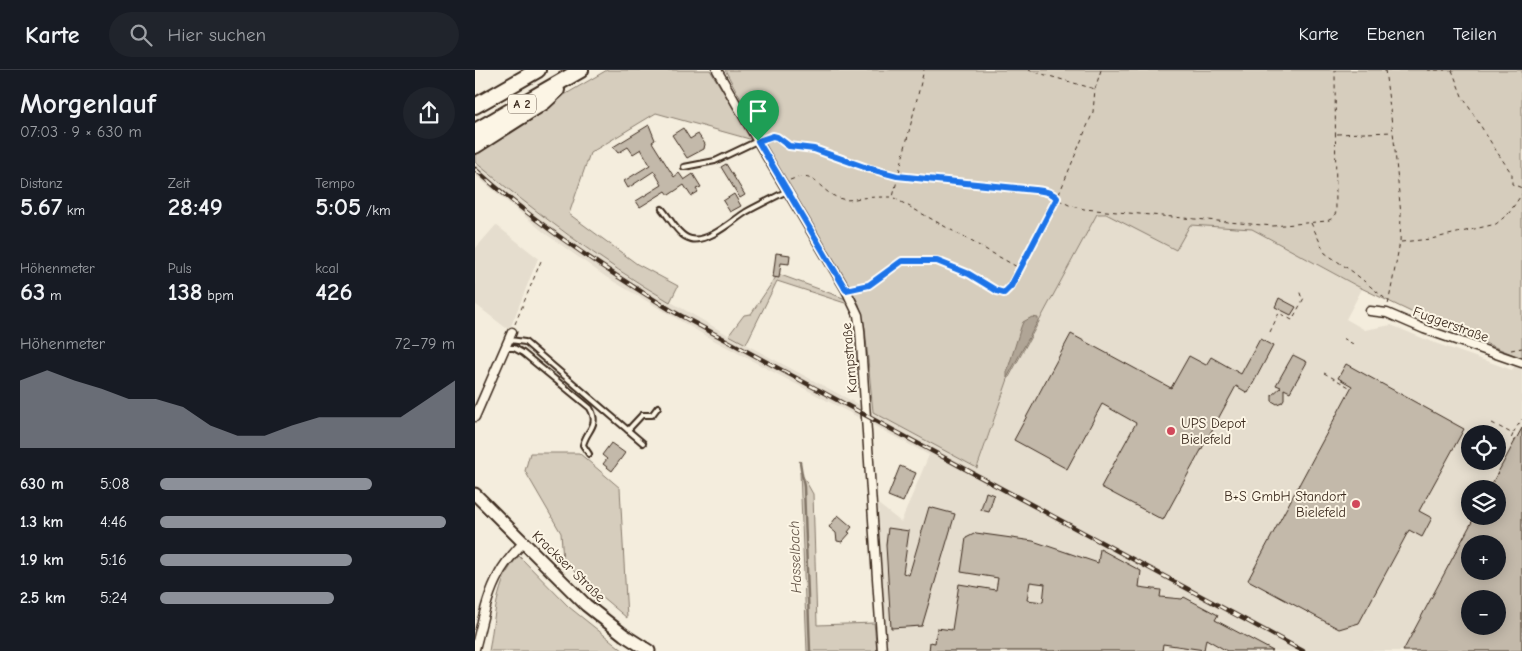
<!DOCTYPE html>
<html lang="de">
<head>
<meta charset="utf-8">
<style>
	body { margin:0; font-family:"Comic Neue",sans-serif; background:#20242c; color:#f1f3f6; height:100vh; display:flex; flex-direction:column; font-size:19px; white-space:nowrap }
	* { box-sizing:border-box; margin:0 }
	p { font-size:16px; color:#9ea1a6 }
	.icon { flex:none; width:28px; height:28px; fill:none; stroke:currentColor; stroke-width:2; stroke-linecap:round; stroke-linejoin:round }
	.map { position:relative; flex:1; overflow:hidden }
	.drawer { display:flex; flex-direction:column; background:#171b24; width:475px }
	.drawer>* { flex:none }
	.controls { position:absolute; left:986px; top:355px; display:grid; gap:10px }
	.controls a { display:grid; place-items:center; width:45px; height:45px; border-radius:50%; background:#171b24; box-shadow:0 2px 12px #0003; font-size:25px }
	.pin { position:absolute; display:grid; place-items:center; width:42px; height:42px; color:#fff; margin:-51px -21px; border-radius:50% 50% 50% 0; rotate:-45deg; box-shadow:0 0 5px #0007 }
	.pin .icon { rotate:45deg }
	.round { display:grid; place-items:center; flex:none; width:52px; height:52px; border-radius:26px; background:#20242c }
	.summary { display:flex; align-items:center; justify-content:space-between; height:85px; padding:0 20px }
	h1 { font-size:28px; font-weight:600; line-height:38px }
	.figures { display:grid; grid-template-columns:repeat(3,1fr); gap:8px; height:85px; padding:5px 20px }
	.figures div { display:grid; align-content:center }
	.figures b { font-size:25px; font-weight:600 }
	.figures small { font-size:14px; font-weight:400 }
	.figures p { font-size:14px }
	.chart { height:140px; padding:10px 20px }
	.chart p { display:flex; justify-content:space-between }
	.chart svg { width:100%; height:90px; margin-top:5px; fill:#8c9099; opacity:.7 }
	ul { padding:0 20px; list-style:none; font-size:16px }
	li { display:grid; grid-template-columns:80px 60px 1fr; align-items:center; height:38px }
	li i { height:12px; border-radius:6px; background:#8c9099 }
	header { display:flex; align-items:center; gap:30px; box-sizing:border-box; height:70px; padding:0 25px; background:#171b24; border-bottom:1px solid #363941 }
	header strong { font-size:24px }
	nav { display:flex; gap:28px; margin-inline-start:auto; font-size:18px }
	.search { width:350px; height:45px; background:#20242c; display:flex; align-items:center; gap:12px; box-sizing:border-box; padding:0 18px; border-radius:28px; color:#9ea1a6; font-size:19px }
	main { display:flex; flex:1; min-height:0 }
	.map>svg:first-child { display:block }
</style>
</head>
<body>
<header>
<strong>Karte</strong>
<div class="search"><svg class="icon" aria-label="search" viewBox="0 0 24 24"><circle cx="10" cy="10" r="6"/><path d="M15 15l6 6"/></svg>Hier suchen</div>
<nav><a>Karte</a><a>Ebenen</a><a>Teilen</a></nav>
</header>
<main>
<section class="drawer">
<div class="summary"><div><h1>Morgenlauf</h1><p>07:03 · 9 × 630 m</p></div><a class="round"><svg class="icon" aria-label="share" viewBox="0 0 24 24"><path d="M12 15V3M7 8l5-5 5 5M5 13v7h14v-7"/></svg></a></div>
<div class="figures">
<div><p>Distanz</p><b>5.67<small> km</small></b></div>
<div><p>Zeit</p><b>28:49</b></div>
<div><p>Tempo</p><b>5:05<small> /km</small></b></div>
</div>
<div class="figures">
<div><p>Höhenmeter</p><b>63<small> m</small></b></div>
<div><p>Puls</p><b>138<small> bpm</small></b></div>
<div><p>kcal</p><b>426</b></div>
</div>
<div class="chart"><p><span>Höhenmeter</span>72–79 m</p>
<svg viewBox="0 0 160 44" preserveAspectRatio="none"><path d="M0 44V11L10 6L20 11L30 15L40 20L50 20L60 24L70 33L80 38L90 38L100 33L110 29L120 29L130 29L140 29L150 20L160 11V44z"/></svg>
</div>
<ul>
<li><b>630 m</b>5:08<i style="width:72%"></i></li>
<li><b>1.3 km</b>4:46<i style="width:97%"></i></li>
<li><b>1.9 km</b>5:16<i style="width:65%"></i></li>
<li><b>2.5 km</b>5:24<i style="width:59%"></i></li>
</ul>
</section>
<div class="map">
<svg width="1047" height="581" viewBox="0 0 1047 581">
	<rect width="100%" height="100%" fill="#f4eddd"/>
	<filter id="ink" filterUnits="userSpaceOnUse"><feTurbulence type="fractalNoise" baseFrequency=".02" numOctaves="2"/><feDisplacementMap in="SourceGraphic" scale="10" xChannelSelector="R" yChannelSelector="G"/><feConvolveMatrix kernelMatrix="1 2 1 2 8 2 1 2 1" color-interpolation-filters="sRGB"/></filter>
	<g filter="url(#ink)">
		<g fill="#e5ddce" fill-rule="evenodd">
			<path d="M0,92L76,153L158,210L253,265L503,398L533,309L622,144L715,155L777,159L887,219L871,249L890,260L916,255L957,272L1037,300L1040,295L1047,299V581H411L403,434L426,452L454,385L231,266L131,207L71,164L0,105ZM995,364H1022V391H995ZM995,419H1022V446H995ZM995,474H1022V501H995ZM995,529H1022V556H995Z"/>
			<polygon points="21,155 63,188 36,256 31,258 0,234 0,179"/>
		</g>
		<g fill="#d6cdbd" stroke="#887c6e">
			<path d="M132,0H235L278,70L181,43L115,83L94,144L162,194L203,216L195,232C125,191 62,143 0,92V82L43,52Z"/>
			<polygon points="250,0 1047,0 1047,288 955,251 882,216 777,159 715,155 701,180 631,144 622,144 533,309 502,398 398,342 390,258 384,234 291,75"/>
			<polygon points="303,204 371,229 373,234 302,211 271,274 254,265 269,245 276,244"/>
			<polygon points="55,383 104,383 145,418 152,548 114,516 88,490 86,463 50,401"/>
			<polygon points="325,401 338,424 342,555 399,553 402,581 332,581"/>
			<path d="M44,486L94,537L149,581H14C20,549 20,510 44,486Z"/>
		</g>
		<polygon fill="#b0a596" stroke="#817466" points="557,247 563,248 563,251 532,308 532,302 546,257 548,252"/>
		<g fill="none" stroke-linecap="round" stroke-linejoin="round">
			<polyline stroke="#817466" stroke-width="2.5" points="325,392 329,417 335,581"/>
		</g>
		<g fill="#c3b9aa" stroke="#3b2a1e" fill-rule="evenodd">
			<polygon points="174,55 180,70 177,72 199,107 204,103 209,110 218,104 226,117 221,119 223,122 216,126 209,115 194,125 191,121 165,137 161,131 187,115 179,101 153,118 149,111 175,95 166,79 158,84 153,77 143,83 138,77"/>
			<polygon points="208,58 215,69 223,64 230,74 229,79 212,88 197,65"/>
			<polygon points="251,94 270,125 265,128 246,97"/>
			<polygon points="259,124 266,136 255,142 248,131"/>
			<polygon points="301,183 315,185 314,194 306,193 304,208 298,207"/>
			<polygon points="804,228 821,237 816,245 800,237"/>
			<polygon points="596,264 696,318 714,286 731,295 736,287 766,304 785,269 798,276 773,323 761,316 688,450 626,417 661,353 627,334 592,399 539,370"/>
			<polygon points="818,285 832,292 815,322 809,319 809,329 807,332 802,334 797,331 797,325 806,317 801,315"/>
			<polygon points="871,294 989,359 944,441 957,448 947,467 934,460 884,553 864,559 773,510 877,316 863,308"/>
			<path d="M1047,358V581H928L1000,446H1022V419H1014ZM995,474H1022V501H995ZM995,529H1022V556H995Z"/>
			<polygon points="136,373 150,383 137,401 128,394 132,389 127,385"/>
			<polygon points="425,396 441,403 428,432 413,426"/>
			<polygon points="511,422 519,425 514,442 506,440"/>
			<polygon points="454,437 480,444 447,556 416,558 411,475 413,458 434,461 428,503 434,505"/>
			<polygon points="363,445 377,457 373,462 375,463 367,472 362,471 361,463 354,457"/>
			<path d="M501,463L558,471L623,493L625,479L666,501L664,517L686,520L685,527L707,529L709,527L743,545L740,550L798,581H752L731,569L729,580L688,574L687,581H454L455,572L460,573L462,558L477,560L484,514L521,520L523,508L486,502L491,468ZM555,512L570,514L568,532L552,530Z"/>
		</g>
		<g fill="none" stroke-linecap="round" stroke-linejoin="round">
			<defs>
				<g id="lane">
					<polyline points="209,97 240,91 282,71"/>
					<path d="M187,139C195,148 204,167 216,169C233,173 257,151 271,142C284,135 298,128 312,121"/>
					<polyline points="35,270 50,272 168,373"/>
					<path d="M30,278H39L48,283L115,338C125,356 112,359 108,375L114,384"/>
					<polyline points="153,360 167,345 177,345 183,337"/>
				</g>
				<g id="street">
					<polyline points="242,0 286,77 371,220 383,245 385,260 407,581"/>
					<polyline points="895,241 912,243 949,259 1047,293"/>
					<polyline points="0,347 37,262"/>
					<path d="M0,579C7,554 11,527 24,504C30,492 39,483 48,473"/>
				</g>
				<polyline id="secondary" points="0,424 111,535 149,565 174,581"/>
				<g id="highway">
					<polyline points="0,36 63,0"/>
					<polyline points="0,61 106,0"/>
					<polyline points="0,76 69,32 82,20"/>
				</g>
			</defs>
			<use href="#lane" stroke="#3b2a1e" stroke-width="8"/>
			<use href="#street" stroke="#3b2a1e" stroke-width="11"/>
			<use href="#secondary" stroke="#3b2a1e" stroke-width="15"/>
			<use href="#highway" stroke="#3b2a1e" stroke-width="18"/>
			<g stroke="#3b2a1e" stroke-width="1" stroke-dasharray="4 4" stroke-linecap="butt">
				<polyline points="553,0 620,19"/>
				<polyline points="910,0 919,70 926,145 925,172 913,235"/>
				<polyline points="952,0 970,0"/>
				<polyline points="977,0 987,26 1022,82 1037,104 1037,114 1047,118"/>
				<polyline points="862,64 918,62"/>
				<polyline points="291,69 302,67 314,76 339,79 392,98 422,106 560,120 579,125 582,129 594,135 609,139 798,156 852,151 858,148 861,142 860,0"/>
				<path d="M315,110C343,99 343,123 367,129C374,131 379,129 386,128C396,127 408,127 418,127L449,0"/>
				<polyline points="419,128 544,198"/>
				<polyline points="836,153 850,183 878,202 913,231"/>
				<polyline points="926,172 956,169 1021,154 1034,143 1047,124"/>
				<polyline points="378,218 394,215 427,191 462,191 494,204 522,221 529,223 536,216 582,129 618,42 620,19 626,0"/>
				<polyline points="40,254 66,191"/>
				<polyline points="795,262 804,243 817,250 829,228 826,226 824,220"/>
				<polyline points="868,268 878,274"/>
				<polyline points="1036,280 1047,278"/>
				<polyline points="849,303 876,318"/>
				<polyline points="1017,353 1038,364 1036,369 1040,371"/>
				<polyline points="1038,363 1047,349"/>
			</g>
			<use href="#lane" stroke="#fcf5e5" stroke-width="4"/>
			<use href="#street" stroke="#fcf5e5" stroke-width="8"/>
			<use href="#secondary" stroke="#fcf5e5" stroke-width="11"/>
			<use href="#highway" stroke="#fcf5e5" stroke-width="14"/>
			<defs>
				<path id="rail" d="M0,99C61,154 129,199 199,242L828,581"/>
			</defs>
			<use href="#rail" stroke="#3b2a1e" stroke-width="4.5"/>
			<use href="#rail" stroke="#fcf5e5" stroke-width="2.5" stroke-dasharray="8" stroke-linecap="butt"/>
		</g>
	</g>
	<g fill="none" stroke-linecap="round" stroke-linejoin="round" filter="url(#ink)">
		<defs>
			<path id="route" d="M298,66L302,67L314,76L339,79L392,98L422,106L560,120C568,121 577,122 582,128L536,216L529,223L522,221L494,204L462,191H427L394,215L371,220L283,71Z"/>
		</defs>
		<use href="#route" stroke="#fff" stroke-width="10"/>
		<use href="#route" stroke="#1a73e8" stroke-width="6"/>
	</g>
	<g fill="#d1495b" stroke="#fcf5e5" stroke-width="2">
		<circle cx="696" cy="361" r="5"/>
		<circle cx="881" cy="434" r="5"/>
	</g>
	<g text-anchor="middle" stroke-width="4" stroke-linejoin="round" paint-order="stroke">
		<rect fill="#fcf5e5" stroke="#75675a" stroke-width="1" x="33" y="24.5" width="28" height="19" rx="4"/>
		<g font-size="12" font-weight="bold" fill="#3b2a1e">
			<text x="47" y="38">A 2</text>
		</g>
		<g font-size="14" fill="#3b2a1e" stroke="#fcf5e5">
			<text transform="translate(976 254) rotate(20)" y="5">Fuggerstraße</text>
			<text transform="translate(374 288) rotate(-95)" y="5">Kampstraße</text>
			<text transform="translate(94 496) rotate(44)" y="5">Krackser Straße</text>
		</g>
		<g font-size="14" fill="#3b2a1e" stroke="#fcf5e5" text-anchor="start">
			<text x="706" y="358">UPS Depot<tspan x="706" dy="16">Bielefeld</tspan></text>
			<text x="871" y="431" text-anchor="end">B+S GmbH Standort<tspan x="871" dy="16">Bielefeld</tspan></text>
		</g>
		<g font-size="15" font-style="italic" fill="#645548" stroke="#fcf5e5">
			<text transform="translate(320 487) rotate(-92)" y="5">Hasselbach</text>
		</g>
	</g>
</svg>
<div class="controls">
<a><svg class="icon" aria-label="locate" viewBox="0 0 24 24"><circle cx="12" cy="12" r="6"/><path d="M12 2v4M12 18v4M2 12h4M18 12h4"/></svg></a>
<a><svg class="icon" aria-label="layers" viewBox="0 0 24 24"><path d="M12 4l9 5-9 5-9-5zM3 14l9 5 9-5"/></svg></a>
<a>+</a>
<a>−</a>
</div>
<div class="pin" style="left:283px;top:71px;background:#1e9e55"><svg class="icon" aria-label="arrive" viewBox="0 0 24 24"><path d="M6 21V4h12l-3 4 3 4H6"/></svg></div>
</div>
</main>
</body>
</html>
